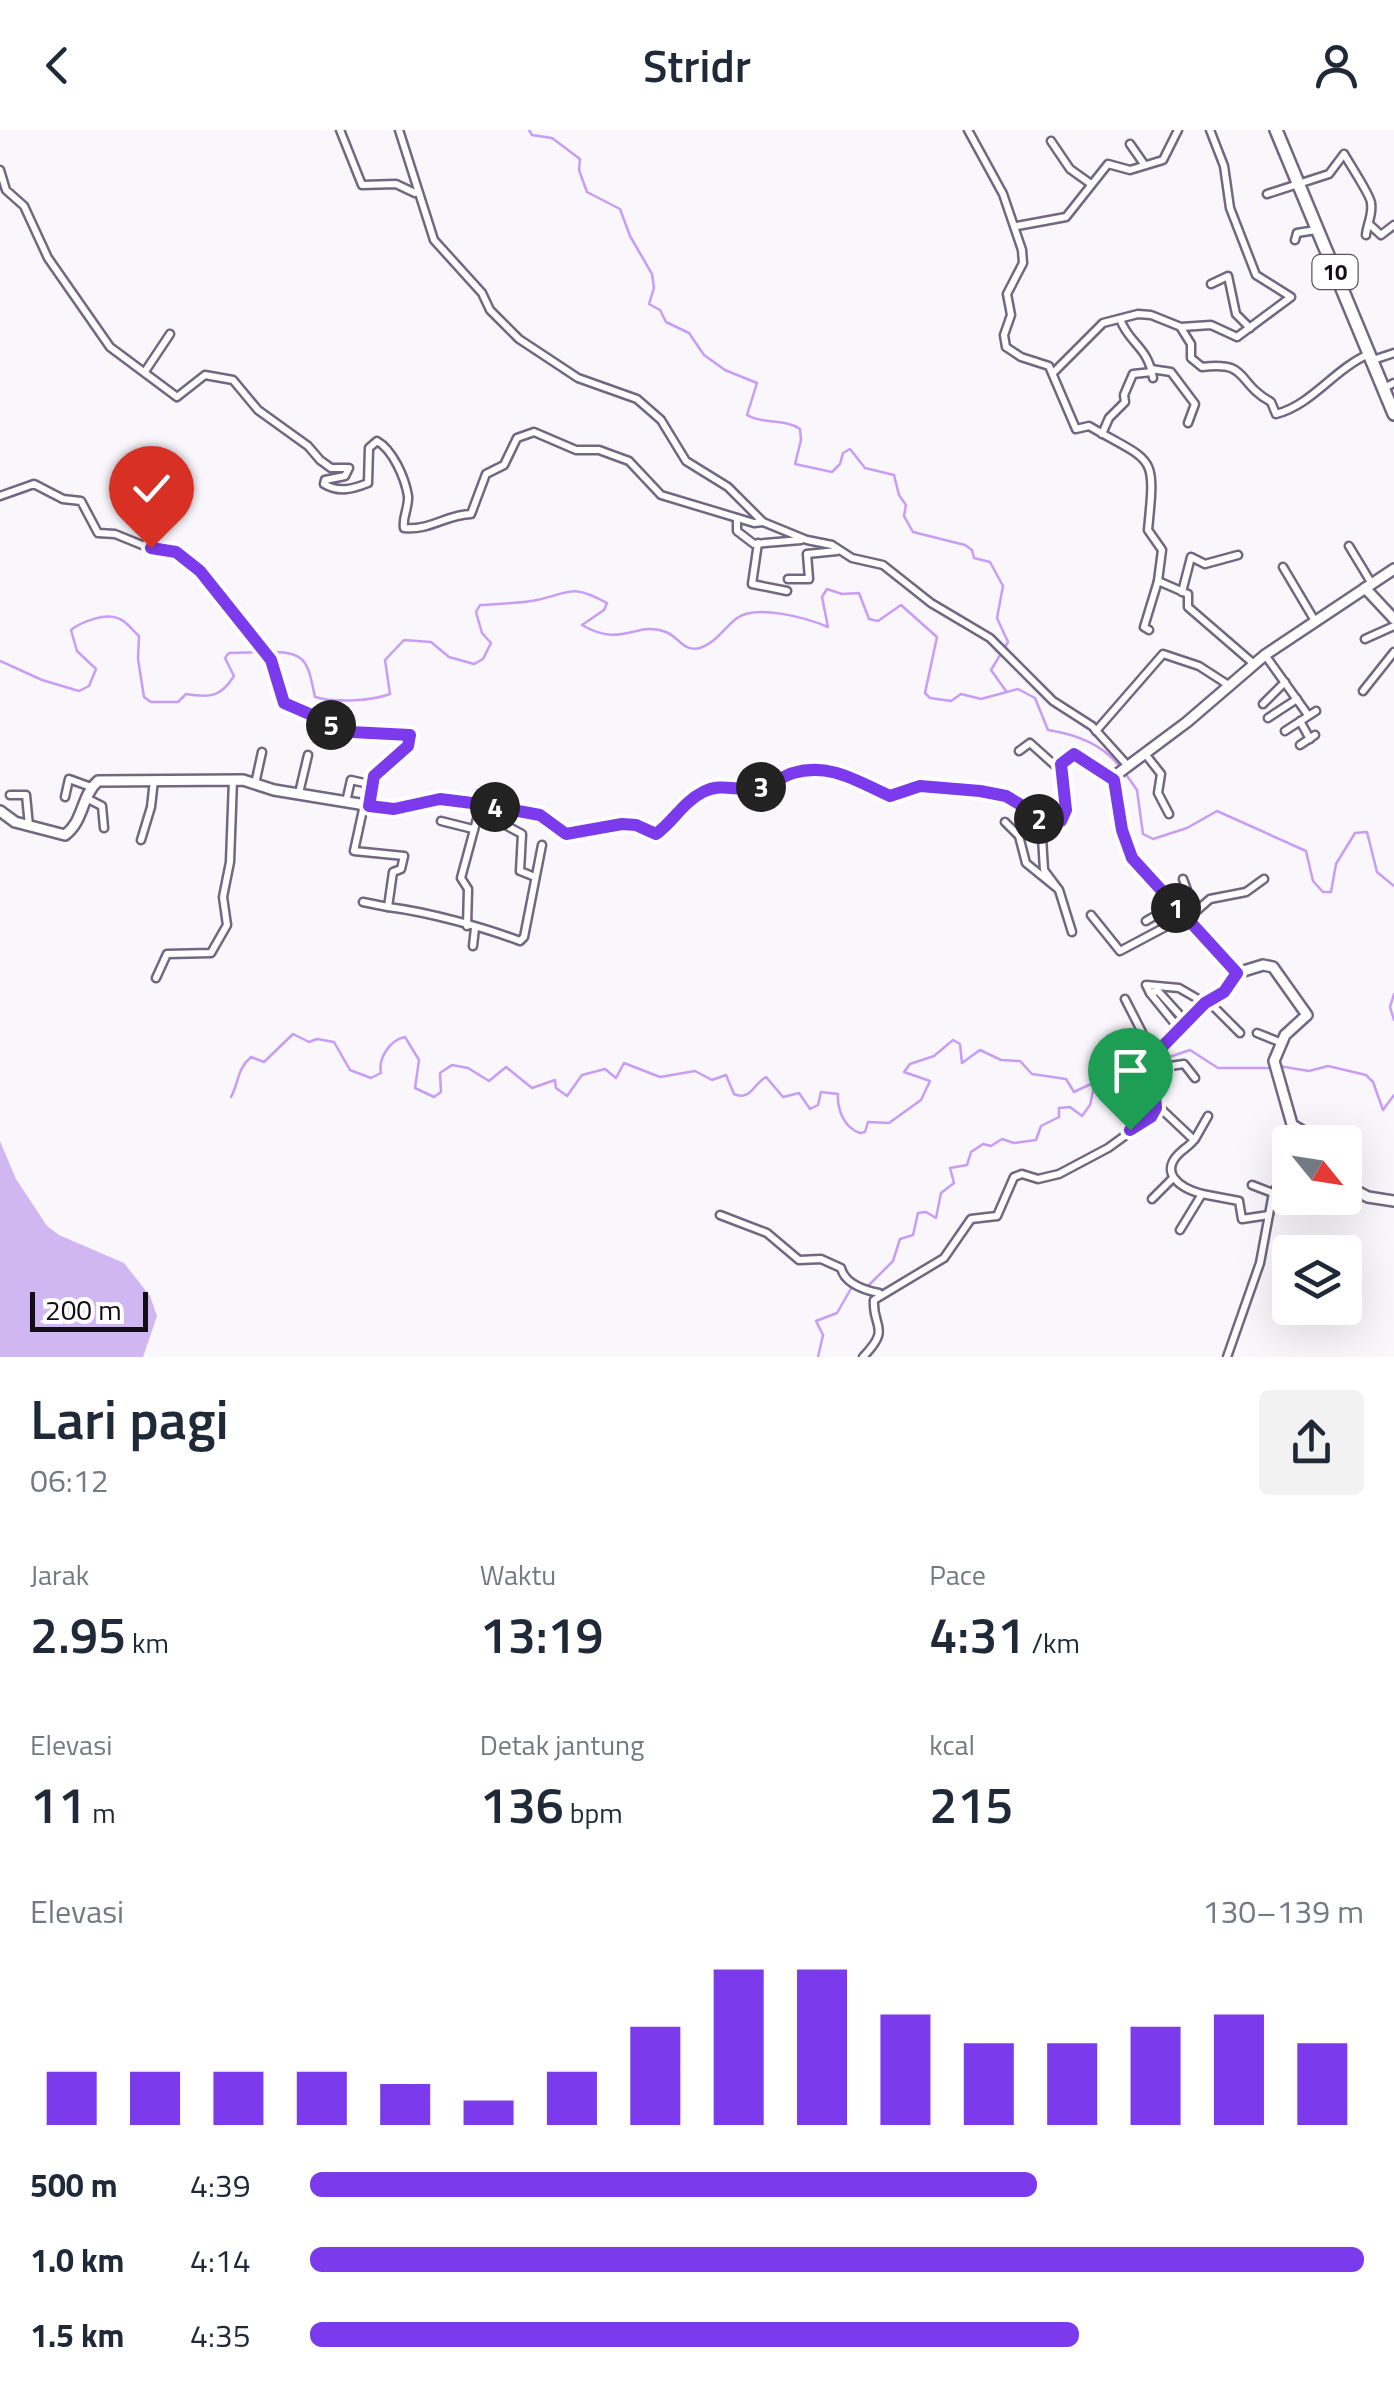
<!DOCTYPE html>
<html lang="id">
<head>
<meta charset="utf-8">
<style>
	body { margin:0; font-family:"Titillium Web",sans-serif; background:#f2f2f3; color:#1f2937; height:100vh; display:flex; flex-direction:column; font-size:38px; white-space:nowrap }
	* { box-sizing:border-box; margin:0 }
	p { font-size:32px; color:#747a83 }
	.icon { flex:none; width:55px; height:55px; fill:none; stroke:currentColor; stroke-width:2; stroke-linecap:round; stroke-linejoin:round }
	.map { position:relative; height:1227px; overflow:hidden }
	.sheet { display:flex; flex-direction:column; background:#fff; flex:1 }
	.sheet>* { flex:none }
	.needle { width:65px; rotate:120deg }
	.buttons { position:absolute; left:1272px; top:995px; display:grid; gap:20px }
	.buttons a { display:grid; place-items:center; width:90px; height:90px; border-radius:10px; background:#fff; box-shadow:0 10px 40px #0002; font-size:50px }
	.scale { position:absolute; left:30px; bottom:25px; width:118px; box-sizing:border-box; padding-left:10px; border:5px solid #110d16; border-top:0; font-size:28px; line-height:35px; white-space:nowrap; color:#110d16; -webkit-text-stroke:8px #fff; paint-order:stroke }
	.pin { position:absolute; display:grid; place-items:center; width:85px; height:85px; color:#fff; margin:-102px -42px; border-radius:50% 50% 50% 0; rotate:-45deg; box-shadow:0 0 10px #0007 }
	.pin .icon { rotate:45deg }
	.km { position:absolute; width:50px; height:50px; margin:-25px; border-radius:50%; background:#222; color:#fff; font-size:28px; line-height:50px; text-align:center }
	.round { display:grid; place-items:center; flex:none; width:105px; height:105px; border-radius:10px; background:#f2f2f3 }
	.headline { display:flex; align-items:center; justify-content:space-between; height:170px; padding:0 30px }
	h1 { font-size:55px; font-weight:600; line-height:75px }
	.figures { display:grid; grid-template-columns:repeat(3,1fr); gap:15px; height:170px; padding:10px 30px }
	.figures div { display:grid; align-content:center }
	.figures b { font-size:50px; font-weight:600 }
	.figures small { font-size:28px; font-weight:400 }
	.figures p { font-size:28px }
	.chart { height:280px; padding:20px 30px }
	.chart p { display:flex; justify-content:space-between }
	.chart svg { width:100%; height:180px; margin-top:10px; stroke:#7c3aed; stroke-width:6 }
	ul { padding:0 30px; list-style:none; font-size:32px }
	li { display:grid; grid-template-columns:160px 120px 1fr; align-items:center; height:75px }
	li i { height:25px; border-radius:12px; background:#7c3aed }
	header { display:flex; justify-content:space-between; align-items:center; height:130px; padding:0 30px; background:#fff; font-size:45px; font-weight:600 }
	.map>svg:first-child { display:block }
</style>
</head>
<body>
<header><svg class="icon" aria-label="back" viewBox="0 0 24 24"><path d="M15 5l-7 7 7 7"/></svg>Stridr<svg class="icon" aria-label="person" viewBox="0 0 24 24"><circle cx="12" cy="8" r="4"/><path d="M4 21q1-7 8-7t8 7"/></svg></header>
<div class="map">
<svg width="1394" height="1227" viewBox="0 0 1394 1227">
	<rect width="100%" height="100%" fill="#f9f6fc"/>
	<polygon fill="#d1b7f1" points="0,1011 16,1049 47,1096 59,1105 124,1133 150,1166 157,1186 143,1227 0,1227"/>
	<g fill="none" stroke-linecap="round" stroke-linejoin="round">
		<g stroke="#c79df5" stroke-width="2.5">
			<path d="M529,0L532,5L552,8L580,29L579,40L587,62L620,79L630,106L652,144L654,158L649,174L660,180L666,192L689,203L704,225L725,240L757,253L747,285C764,295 784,288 800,299L801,310L795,334L832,342L840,334L843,323L850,319L865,338L894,345L899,365L906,375L904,386L913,402L965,415L972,420L974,428L990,432L1003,456L997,488L1008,512L991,540L1006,561"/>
			<path d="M271,522C308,521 308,535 315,567C335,573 371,571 390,564L385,530L404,510L431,512L449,527L474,534L483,529L491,513L482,503L476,482L480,475C488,475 530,472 537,470C572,462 572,454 607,473L604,480L582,495C623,519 636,490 666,502C679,507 683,522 700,518C716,513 724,498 737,488C757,474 807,488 828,497L822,467L827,459L842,464L859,463L869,489L878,491L901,475L937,507L925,563L930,568L951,571L961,564L981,569L1018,559L1035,568L1048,600C1074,604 1103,614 1120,637"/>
			<path d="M0,531L42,550L79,561L89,556L96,539L77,521L71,500C81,492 106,482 120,489C127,492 133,501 139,506L138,529L144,567L151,572H178L186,564C210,568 221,567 234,546L225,528L229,523L263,522"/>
			<polyline points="1125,643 1137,660 1143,704 1153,709 1187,698 1217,681 1306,721 1313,751 1323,762 1331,762 1336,734 1355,703 1367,702 1377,742 1394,756"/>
			<polyline points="1394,864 1390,877 1394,890"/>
			<polyline points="1279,936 1309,941 1328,936 1366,945 1373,952 1383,980 1394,965"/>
			<path d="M231,967C239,952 237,939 251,927L264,932L293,904L309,912L317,909L334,912L350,940L371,948L381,943C378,928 390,910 405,907L419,930L415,958L434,967L441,962L440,943L452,935L468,938L489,951L506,937L532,958L555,950L556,958L567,966L582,945L605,939L616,948L624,933L660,947L695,941L712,950L726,945L734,964C751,971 753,954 766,947L783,967L799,963L810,979L818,975L821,962L838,964C837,979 844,998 860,1003L865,1002L868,992L889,993L921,970L930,951L904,942L910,934L934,926L953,910L960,914L962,933L980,920L1001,930L1020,931L1032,944L1066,949L1074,962L1095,952"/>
			<polyline points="867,1157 893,1131 900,1109 913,1105 918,1083 926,1082 936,1088 941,1063 954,1053 950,1038 967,1035 971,1022 983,1014 991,1016 1002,1009 1014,1013 1036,1010 1041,996 1059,987 1059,978 1070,977 1082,986 1090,975 1095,952 1190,920 1218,938 1271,938"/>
			<polyline points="818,1227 823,1205 816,1191 837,1183 852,1157"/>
		</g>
		<defs>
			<g id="minor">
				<polyline points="340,0 362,55 396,54 415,63"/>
				<polyline points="399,0 434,110 482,163 490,180 519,209 578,248 637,269 661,290 686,331 728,357 763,392 807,410 832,415 852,428 883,435 931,473 990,508 1053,571 1092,596 1128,636"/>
				<path d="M968,0L1003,64L1022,120L1023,133L1007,164L1011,185L1004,205L1006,217L1021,227L1049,236L1076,299L1089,296C1154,334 1156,321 1148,400L1162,420L1158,451L1188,464V477L1254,534"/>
				<polyline points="1051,11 1070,39 1091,54"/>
				<polyline points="1130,14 1144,34"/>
				<path d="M0,40L6,60L24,76L48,128L110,217L177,267L205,245L233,250L258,280L308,316L320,330L331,338H349L345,346L325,350L324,354C339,363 353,359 368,353L369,318L377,311C393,320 405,348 408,366C409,378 402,387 404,398C429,401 448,384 471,384L486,344L504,335L517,308L534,302L576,320H599L629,331L661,365L754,393L763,392"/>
				<path d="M1267,64L1329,44L1344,24C1349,33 1371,66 1371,73C1373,85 1367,94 1366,105"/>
				<polyline points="1369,94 1381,105 1394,95"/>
				<polyline points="1017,96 1066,87 1108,34 1130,40 1163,30 1178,0"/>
				<polyline points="1295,110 1297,103 1316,100"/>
				<polyline points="1211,154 1228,146 1236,184 1250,198"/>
				<path d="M1120,189C1129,214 1148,216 1153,248"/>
				<path d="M1181,198L1191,214V228L1202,237C1250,231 1235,252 1271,272L1276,284C1312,275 1334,239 1369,224"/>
				<polyline points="1373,230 1394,223"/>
				<polyline points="1151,239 1171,242 1195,274 1188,293"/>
				<polyline points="146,240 170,204"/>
				<polyline points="1053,243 1103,193 1138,184 1151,185 1181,197 1211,195 1237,207 1291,167 1256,145 1230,78 1224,36 1210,0"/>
				<polyline points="1384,258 1394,253"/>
				<polyline points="1102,304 1109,288 1125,272 1124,265 1133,244 1152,242"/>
				<polyline points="0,366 34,354 63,369 81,371 98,403 115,404 147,417 176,421 190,431 271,529 284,573 351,601 410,605 407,616 375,646 369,675"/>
				<polyline points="737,388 737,401 754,414 801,410"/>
				<polyline points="758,413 752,454 787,461"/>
				<polyline points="1349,416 1372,454"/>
				<polyline points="1283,437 1315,491"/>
				<polyline points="788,449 809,449 807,424 837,421"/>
				<polyline points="1182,462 1191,427 1205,434 1238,425"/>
				<polyline points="1149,500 1144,497 1158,451"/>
				<polyline points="1365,509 1394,496"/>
				<polyline points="1265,525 1308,585"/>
				<polyline points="1363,561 1394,522"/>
				<polyline points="1263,574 1285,552"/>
				<polyline points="1268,588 1297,569"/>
				<polyline points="1300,591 1310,609"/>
				<polyline points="1096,601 1163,524 1199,536 1230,556"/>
				<polyline points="1285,601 1316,581"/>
				<polyline points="1300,615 1315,605"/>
				<polyline points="1019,621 1030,613 1060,640"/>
				<polyline points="1146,625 1161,644 1158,663 1169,684"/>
				<polyline points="255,654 262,622"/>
				<polyline points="299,663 308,625"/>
				<polyline points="10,665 26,665 29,696"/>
				<polyline points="65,667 69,649 91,657"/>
				<polyline points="86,668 102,676 104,698"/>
				<polyline points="346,672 351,650 373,655"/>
				<path d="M364,675L354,721L404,726L401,739L393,742L388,777C428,782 483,797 520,811L524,807L542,715"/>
				<polyline points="479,681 522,704 520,741 535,747"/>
				<polyline points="441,691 473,699"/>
				<polyline points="1041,691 1044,740 1059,760 1072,802"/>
				<polyline points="1005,692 1019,706 1026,733 1058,759"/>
				<polyline points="141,710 151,677 154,650"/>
				<polyline points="363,772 388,777"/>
				<polyline points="1174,774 1187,760 1183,749"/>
				<polyline points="1091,785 1120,821 1184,787"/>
				<polyline points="1187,789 1210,769 1246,762 1264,749"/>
				<polyline points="1146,791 1174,775"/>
				<polyline points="467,796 468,759 461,748 481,674"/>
				<polyline points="473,816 475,798"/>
				<polyline points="156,848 167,824 211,823 227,795 223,767 230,732 233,650"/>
				<polyline points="1150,863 1146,855 1179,858 1205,873"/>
				<polyline points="1125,869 1149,916 1159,922"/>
				<polyline points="1208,871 1240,903"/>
				<polyline points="1180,900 1150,863 1158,861 1187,893"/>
				<polyline points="1257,903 1282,913"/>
				<polyline points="1163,937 1184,934 1195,948"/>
				<path d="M1157,975L1194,1010C1191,1014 1187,1017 1183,1020C1156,1042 1180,1058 1202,1064"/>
				<polyline points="1292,993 1324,1012"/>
				<polyline points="1195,1009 1208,986"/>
				<polyline points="1252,1055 1273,1063"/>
				<polyline points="1152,1069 1173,1048"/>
				<path d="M720,1085L767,1103L799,1130L821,1129L841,1138C845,1154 864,1160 879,1163"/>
				<polyline points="1180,1100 1202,1064 1239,1071 1242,1089 1269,1085"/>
				<path d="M863,1227C892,1197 872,1198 874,1170L944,1128L971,1089L997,1086L1014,1047L1022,1044L1038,1049L1059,1044L1108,1018L1151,987L1164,942L1159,921L1202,875L1224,862L1237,843"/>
				<polyline points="1227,1227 1260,1133 1273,1063 1290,1036"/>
			</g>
			<g id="major">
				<polyline points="1365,458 1394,489"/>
				<polyline points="1112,648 1187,592 1265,525 1394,439"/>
				<path d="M0,681L15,692L65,705C84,691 81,666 98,651L243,650L274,660L390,679L446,670L540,685L569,705L622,694L636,695L656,704L690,670L706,660L724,656L758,658L804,640L854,646L890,666L920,656L980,661L1006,667L1041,691L1053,694L1061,691L1066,680L1061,634L1068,626L1079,625L1114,650L1122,700L1132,728L1237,843L1263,835L1273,837L1307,885L1285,905L1274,931L1297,1012"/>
				<polyline points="1345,1055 1368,1067 1394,1071"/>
			</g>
			<polyline id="highway" points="1276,0 1394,284"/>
		</defs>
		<use href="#minor" stroke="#726780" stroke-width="11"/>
		<use href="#major" stroke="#726780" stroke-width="14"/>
		<use href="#highway" stroke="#726780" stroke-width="16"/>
		<use href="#minor" stroke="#fff" stroke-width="6"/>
		<use href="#major" stroke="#fff" stroke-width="9"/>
		<use href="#highway" stroke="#fff" stroke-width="11"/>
	</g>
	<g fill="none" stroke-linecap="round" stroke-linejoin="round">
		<defs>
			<path id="route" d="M151,418L176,422L200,441L271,530L284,573L351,602L410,605L408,616L374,646L369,676L394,679L440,669L480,674L540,685L566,704L622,694L636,695L656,704C673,692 683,672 703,662C722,652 737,662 757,658C769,656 781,647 793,643C830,632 858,652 890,666L920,656L980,661L1006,666L1053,694L1061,691L1066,680L1061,634L1074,624L1114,650L1122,700L1132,728L1237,843L1224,862L1205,873L1161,918L1158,922L1164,940L1155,965L1156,978L1151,987L1130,1000"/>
		</defs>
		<use href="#route" stroke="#fff" stroke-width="20"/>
		<use href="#route" stroke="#7c3aed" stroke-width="12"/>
	</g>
	<g text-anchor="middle" stroke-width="10" stroke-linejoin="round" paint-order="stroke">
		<rect fill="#fff" stroke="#58565c" stroke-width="2.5" x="1312.5" y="125" width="45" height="34" rx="8"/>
		<g font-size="22" font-weight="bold" fill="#110d16">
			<text x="1335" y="150">10</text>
		</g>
	</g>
</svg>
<div class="buttons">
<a><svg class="needle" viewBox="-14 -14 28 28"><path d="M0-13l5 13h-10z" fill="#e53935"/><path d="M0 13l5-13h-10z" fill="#747a83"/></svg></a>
<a><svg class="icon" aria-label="layers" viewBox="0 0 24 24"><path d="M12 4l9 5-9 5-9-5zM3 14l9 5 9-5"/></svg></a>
</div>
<div class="scale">200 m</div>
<div class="pin" style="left:1130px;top:1000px;background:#1e9e55"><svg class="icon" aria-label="arrive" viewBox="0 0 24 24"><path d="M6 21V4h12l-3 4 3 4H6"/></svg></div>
<div class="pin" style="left:151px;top:418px;background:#d93025"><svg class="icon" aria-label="check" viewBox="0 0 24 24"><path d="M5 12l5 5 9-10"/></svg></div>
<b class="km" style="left:1176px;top:778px">1</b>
<b class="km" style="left:1039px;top:689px">2</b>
<b class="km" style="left:761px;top:657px">3</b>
<b class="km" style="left:495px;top:677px">4</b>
<b class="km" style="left:331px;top:595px">5</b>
</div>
<section class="sheet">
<div class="headline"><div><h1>Lari pagi</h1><p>06:12</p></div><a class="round"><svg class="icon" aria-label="share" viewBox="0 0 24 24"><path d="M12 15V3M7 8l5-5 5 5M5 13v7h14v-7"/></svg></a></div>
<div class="figures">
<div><p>Jarak</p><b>2.95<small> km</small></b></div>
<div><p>Waktu</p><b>13:19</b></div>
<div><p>Pace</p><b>4:31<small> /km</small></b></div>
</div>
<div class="figures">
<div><p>Elevasi</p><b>11<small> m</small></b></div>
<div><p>Detak jantung</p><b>136<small> bpm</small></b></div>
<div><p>kcal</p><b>215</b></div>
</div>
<div class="chart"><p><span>Elevasi</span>130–139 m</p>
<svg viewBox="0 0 160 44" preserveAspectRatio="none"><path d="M5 44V31M15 44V31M25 44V31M35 44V31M45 44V34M55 44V38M65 44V31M75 44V20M85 44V6M95 44V6M105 44V17M115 44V24M125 44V24M135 44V20M145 44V17M155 44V24"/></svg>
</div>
<ul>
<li><b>500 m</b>4:39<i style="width:69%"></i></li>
<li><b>1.0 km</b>4:14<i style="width:100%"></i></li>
<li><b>1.5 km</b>4:35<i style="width:73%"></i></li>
</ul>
</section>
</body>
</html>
